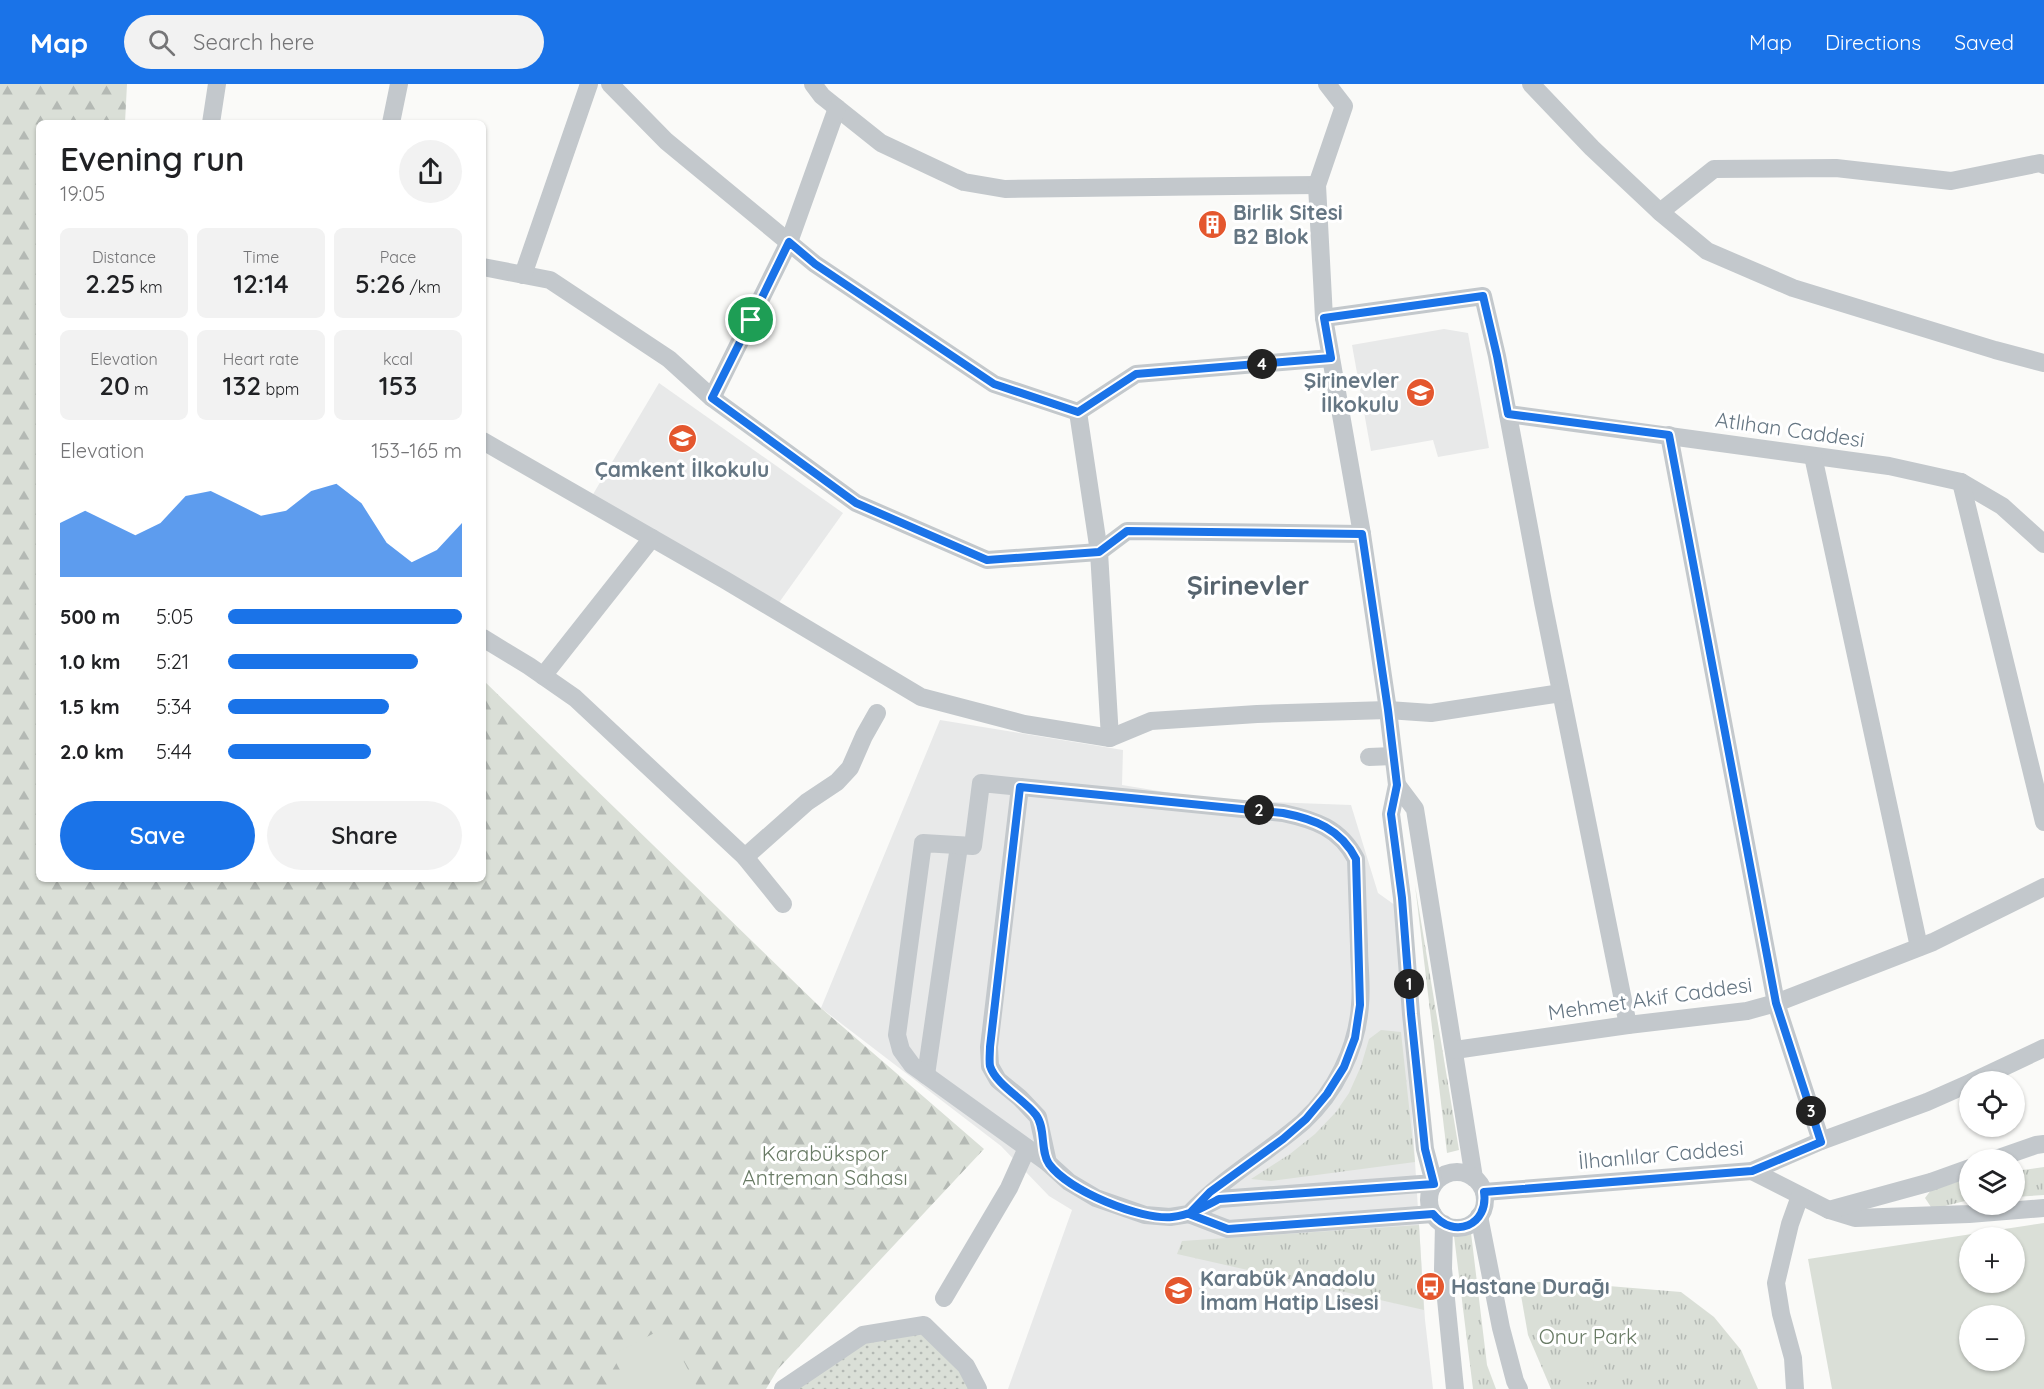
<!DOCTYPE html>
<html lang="en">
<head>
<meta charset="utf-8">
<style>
	body { margin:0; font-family:Quicksand,sans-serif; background:#f2f2f2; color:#202124; height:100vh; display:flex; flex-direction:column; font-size:22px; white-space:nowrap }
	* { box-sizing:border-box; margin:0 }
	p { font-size:20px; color:#757577 }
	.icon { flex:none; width:33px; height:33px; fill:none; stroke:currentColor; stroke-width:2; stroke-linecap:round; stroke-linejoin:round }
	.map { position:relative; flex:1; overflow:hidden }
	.side { position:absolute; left:36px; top:36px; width:450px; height:762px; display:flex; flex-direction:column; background:#fff; border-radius:9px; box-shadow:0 2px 4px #0004 }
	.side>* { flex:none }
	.buttons { position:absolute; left:1959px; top:987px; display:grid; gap:12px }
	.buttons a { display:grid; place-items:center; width:66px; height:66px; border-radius:50%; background:#fff; box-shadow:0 2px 4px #0004; font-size:30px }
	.pin { position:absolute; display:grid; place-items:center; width:51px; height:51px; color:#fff; margin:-26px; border:3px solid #fff; border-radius:50%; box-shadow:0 2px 6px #0007 }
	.km { position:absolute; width:30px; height:30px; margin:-15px; border-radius:50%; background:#222; color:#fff; font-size:16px; line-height:30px; text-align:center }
	.round { display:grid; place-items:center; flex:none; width:63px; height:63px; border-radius:32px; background:#f2f2f2 }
	.summary { display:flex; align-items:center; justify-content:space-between; height:102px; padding:0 24px }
	h1 { font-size:33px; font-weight:600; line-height:45px }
	.figures { display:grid; grid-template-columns:repeat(3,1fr); gap:9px; height:102px; padding:6px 24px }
	.figures div { display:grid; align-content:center; border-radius:9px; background:#f2f2f2; text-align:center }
	.figures b { font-size:26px; font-weight:600 }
	.figures small { font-size:16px; font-weight:400 }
	.figures p { font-size:16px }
	.chart { height:168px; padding:12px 24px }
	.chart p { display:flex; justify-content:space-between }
	.chart svg { width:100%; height:108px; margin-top:6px; fill:#1a73e8; opacity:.7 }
	.primary-button { display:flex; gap:12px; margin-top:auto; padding:12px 24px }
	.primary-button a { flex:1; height:69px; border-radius:36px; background:#1a73e8; color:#fff; font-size:24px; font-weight:600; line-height:69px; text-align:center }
	.primary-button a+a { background:#f2f2f2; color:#202124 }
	ul { padding:0 24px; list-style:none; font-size:20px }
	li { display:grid; grid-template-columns:96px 72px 1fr; align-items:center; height:45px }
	li i { height:15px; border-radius:8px; background:#1a73e8 }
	header { display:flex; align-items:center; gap:36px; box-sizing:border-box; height:84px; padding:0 30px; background:#1a73e8; color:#fff }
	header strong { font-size:28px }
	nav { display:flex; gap:33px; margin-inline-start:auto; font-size:21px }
	.search { width:420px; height:54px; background:#f2f2f2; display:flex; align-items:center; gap:15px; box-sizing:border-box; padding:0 21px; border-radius:33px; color:#757577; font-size:22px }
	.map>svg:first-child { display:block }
</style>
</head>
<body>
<header>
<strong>Map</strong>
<div class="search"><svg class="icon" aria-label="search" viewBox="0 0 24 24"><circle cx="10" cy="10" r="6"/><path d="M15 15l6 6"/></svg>Search here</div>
<nav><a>Map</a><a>Directions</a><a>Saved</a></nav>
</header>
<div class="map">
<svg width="2044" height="1305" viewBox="0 0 2044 1305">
	<defs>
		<pattern id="grass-tufts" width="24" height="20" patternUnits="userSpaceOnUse" patternTransform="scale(1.5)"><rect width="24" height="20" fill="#dadfd7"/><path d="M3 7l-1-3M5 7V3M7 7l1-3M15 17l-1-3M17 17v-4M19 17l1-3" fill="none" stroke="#b4b9b4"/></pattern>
		<pattern id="forest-firs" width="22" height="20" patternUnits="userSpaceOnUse" patternTransform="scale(1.5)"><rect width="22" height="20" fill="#dadfd7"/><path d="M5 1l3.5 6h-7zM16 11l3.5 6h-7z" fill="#b4b9b4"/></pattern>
		<pattern id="garden-dots" width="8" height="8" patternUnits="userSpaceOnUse" patternTransform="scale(1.5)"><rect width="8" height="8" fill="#dadfd7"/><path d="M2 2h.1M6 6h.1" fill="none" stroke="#b4b9b4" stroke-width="1.8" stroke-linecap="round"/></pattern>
	</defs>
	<rect width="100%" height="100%" fill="#fafaf8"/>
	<g fill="#e8e9e9">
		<polygon points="1444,245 1468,249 1489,364 1438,373 1433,356 1371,367 1352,261"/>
		<polygon points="659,299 843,429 778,520 592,412"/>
		<polygon points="940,636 1123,666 1122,701 1214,716 1351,721 1378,809 1399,824 1425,1236 1433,1305 1008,1305 1072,1126 1049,1112 1001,1062 821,924"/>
	</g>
	<g fill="url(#grass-tufts)">
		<polygon points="1415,801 1459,1066 1447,1069"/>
		<polygon points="1381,946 1401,948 1415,1078 1271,1097 1251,1095 1290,1070 1315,1050 1336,1028 1349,1009 1361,982 1369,955"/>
		<polygon points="2044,1083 2044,1111 2015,1113 2015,1087"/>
		<polygon points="1969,1094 1969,1116 1941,1123 1931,1123 1925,1114 1931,1106"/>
		<polygon points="1419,1141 1424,1226 1177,1170 1182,1157"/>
		<polygon points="1471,1149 1487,1281 1496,1305 1473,1305 1454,1152"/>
		<polygon points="1548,1197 1681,1208 1714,1233 1741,1266 1758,1305 1551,1305 1528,1251 1519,1200"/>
	</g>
	<polygon fill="url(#forest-firs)" points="0,0 127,0 125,39 39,39 39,795 483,795 483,596 821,924 984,1065 778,1285 766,1305 0,1305"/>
	<polygon fill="url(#garden-dots)" points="924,1241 978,1305 783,1305 863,1251"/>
	<g fill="#dadfd7" fill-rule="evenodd">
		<path d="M2044,1139V1305H1832L1808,1175ZM1970,1154H2014V1198H1970ZM1970,1232H2014V1276H1970Z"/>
		<polygon points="666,1243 698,1305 630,1305 612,1271"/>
		<polygon points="1593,1277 1594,1298 1563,1298 1563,1278"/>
	</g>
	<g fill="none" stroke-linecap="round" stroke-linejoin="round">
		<g stroke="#c3c8cc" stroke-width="18">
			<polyline points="610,0 666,57 815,180 994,300 1078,328 1136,290 1331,274"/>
			<polyline points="813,0 822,12 881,59 964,98 1005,105 1317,101"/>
			<polyline points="1531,0 1592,64 1660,128 1707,167 1793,204 1995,266 2044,279"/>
			<polyline points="211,39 217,0"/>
			<polyline points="391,39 399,0"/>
			<polyline points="1660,128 1714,85 1836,84 1951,97 2040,79 2044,81"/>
			<polyline points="483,183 550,196 669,275 712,314 856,419 987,476 1099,468 1127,447 1362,450"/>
			<polyline points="523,191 589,0"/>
			<polyline points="1324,234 1483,212 1497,272 1543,518 1628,941"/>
			<polyline points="712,314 789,158 837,24"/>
			<polyline points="1078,328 1099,468 1110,654"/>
			<polyline points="1508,330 1889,382 1961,398 2002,422 2044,460"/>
			<polyline points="1669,351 1776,919 1821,1057"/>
			<polyline points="483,357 725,496 921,613 1024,640 1110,654 1151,637 1257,630 1388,626 1431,629 1561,609"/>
			<polyline points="1813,372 1919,863"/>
			<polyline points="1961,398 2044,738"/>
			<polyline points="483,554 529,582 575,614 745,773 783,820"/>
			<polyline points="543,592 652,454"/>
			<polyline points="1369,673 1393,672"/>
			<polyline points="1397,701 1415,725 1474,1094"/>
			<polyline points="1020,703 989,963 990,982 998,996 1020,1014 1038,1033 1048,1079"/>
			<polyline points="745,773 807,718 837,698 850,684 864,652 877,629"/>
			<polyline points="1455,966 1628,941 1747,927 1776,919 1933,858 2044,803"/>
			<polyline points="926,991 959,762"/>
			<polyline points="1972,998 2044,964"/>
			<polyline points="1993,1076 2036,1061 2044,1060"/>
			<polyline points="1752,1087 1829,1126 1855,1134 1969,1130 2044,1124"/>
			<circle cx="1457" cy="1116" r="28"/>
			<polyline points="1484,1108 1752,1087 1821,1057 1927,1018 1970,999"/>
			<polyline points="1829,1126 1931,1098 1970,1084"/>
			<path d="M1189,1130C1223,1094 1266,1070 1303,1038C1335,1009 1357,965 1360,921C1362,902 1359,881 1359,862C1358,833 1357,804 1356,775C1340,744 1315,736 1283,729L981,699L973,762L923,759L897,951L901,966L912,981L1048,1079L1069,1098L1096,1114L1145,1131L1170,1133L1189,1130L1219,1115L1434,1099L1425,1065L1411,930L1402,814L1391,730L1397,701L1388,626L1362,450L1324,234L1317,101L1344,22L1327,0"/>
			<polyline points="1189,1130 1228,1145 1433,1130"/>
			<polyline points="1479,1132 1501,1244 1515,1297 1519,1305"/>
			<polyline points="1444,1140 1443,1185 1455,1305"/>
			<polyline points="944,1214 1009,1104 1027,1064"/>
			<polyline points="783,1305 863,1251 924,1241 966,1282 978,1305"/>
			<polyline points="1795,1305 1793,1274 1781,1230 1776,1199 1790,1140 1800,1112"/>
		</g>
	</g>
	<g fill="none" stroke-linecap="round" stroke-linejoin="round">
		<defs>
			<path id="route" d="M751,236L712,314L856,419L987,476L1099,468L1127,447L1362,450L1388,626L1397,701L1391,730L1402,814L1411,930L1425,1065L1434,1100L1219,1115C1204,1123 1190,1131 1172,1133C1140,1136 1069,1107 1049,1080C1040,1067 1046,1044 1036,1031C1024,1015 996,1001 990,982C989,976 990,969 990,963L1020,703L1283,729C1314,735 1341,745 1356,775L1360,921L1355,954L1344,983L1327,1010L1306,1035L1283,1055L1210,1108L1189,1130L1228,1145L1433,1130C1454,1156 1489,1141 1484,1108L1752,1087L1821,1058L1776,919L1669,351L1508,330L1497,272L1483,212L1324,234L1331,274L1136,290L1078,328L994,300L815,180L789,158L751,236"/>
		</defs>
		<use href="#route" stroke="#fff" stroke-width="12"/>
		<use href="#route" stroke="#1a73e8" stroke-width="8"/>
	</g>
	<defs>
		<symbol id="building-disc" viewBox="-11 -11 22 22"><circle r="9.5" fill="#e4572e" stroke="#fff"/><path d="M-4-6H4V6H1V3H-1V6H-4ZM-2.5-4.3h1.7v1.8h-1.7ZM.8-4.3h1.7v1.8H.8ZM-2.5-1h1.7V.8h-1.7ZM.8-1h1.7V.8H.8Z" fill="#fff"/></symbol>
		<symbol id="school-disc" viewBox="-11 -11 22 22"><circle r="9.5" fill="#e4572e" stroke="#fff"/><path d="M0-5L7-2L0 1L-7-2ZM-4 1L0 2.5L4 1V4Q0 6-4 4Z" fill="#fff"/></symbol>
		<symbol id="bus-disc" viewBox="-11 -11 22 22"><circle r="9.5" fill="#e4572e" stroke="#fff"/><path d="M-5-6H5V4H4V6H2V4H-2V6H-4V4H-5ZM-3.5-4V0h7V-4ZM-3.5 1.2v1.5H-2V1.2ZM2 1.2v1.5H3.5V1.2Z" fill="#fff"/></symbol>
	</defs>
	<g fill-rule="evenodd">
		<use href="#building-disc" x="1196" y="124" width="33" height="33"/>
		<use href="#school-disc" x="1404" y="292" width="33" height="33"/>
		<use href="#school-disc" x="666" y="338" width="33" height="33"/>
		<use href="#bus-disc" x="1414" y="1186" width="33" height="33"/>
		<use href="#school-disc" x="1162" y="1190" width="33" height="33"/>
	</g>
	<g text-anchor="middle" stroke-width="6" stroke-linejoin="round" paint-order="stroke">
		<g font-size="21" font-weight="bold" fill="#657683" stroke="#fff" text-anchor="start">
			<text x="1233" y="136">Birlik Sitesi<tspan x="1233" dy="24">B2 Blok</tspan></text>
			<text x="1399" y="304" text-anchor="end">Şirinevler<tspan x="1399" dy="24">İlkokulu</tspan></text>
			<text x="682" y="393" text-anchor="middle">Çamkent İlkokulu</text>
			<text x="1200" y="1202">Karabük Anadolu<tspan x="1200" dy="24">İmam Hatip Lisesi</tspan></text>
			<text x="1451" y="1210">Hastane Durağı</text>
		</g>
		<g font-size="21" fill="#657683" stroke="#fff">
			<text transform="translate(1790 346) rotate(8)" y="7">Atlıhan Caddesi</text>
			<text transform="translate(1650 915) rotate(-8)" y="7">Mehmet Akif Caddesi</text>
			<text transform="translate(1661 1071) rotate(-5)" y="7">İlhanlılar Caddesi</text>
		</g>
		<g font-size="21" fill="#687a64" stroke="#fff">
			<text x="825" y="1077">Karabükspor<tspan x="825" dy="24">Antreman Sahası</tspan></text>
			<text x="1588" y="1260">Onur Park</text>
		</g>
		<g font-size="27" font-weight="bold" fill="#57646e" stroke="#fff">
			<text x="1248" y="511">Şirinevler</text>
		</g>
	</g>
</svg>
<div class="buttons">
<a><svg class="icon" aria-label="locate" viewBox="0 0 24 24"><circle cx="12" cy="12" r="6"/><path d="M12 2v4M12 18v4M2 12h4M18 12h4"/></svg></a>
<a><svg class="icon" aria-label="layers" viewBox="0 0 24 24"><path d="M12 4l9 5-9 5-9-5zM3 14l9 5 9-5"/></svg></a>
<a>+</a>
<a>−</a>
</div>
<div class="pin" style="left:751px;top:236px;background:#1e9e55"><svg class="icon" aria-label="arrive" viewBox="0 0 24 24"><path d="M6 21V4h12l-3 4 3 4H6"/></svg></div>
<b class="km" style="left:1409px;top:900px">1</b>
<b class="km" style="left:1259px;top:726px">2</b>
<b class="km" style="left:1811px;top:1027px">3</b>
<b class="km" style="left:1262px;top:280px">4</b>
<section class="side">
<div class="summary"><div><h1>Evening run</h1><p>19:05</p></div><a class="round"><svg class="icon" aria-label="share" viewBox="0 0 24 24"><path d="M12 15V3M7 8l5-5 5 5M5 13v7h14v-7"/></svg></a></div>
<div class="figures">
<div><p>Distance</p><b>2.25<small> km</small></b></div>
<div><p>Time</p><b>12:14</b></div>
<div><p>Pace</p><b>5:26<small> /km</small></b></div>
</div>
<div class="figures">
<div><p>Elevation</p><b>20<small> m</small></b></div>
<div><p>Heart rate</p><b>132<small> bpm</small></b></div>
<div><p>kcal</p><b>153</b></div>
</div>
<div class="chart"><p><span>Elevation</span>153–165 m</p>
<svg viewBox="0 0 160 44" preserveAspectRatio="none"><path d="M0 44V22L10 17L20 22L30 27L40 22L50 11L60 9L70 14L80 19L90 17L100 9L110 6L120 14L130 30L140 38L150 33L160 22V44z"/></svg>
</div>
<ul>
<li><b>500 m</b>5:05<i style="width:100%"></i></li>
<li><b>1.0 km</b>5:21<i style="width:81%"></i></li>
<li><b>1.5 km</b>5:34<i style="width:69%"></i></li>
<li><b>2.0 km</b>5:44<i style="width:61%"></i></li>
</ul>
<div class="primary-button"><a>Save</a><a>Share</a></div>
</section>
</div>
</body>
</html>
